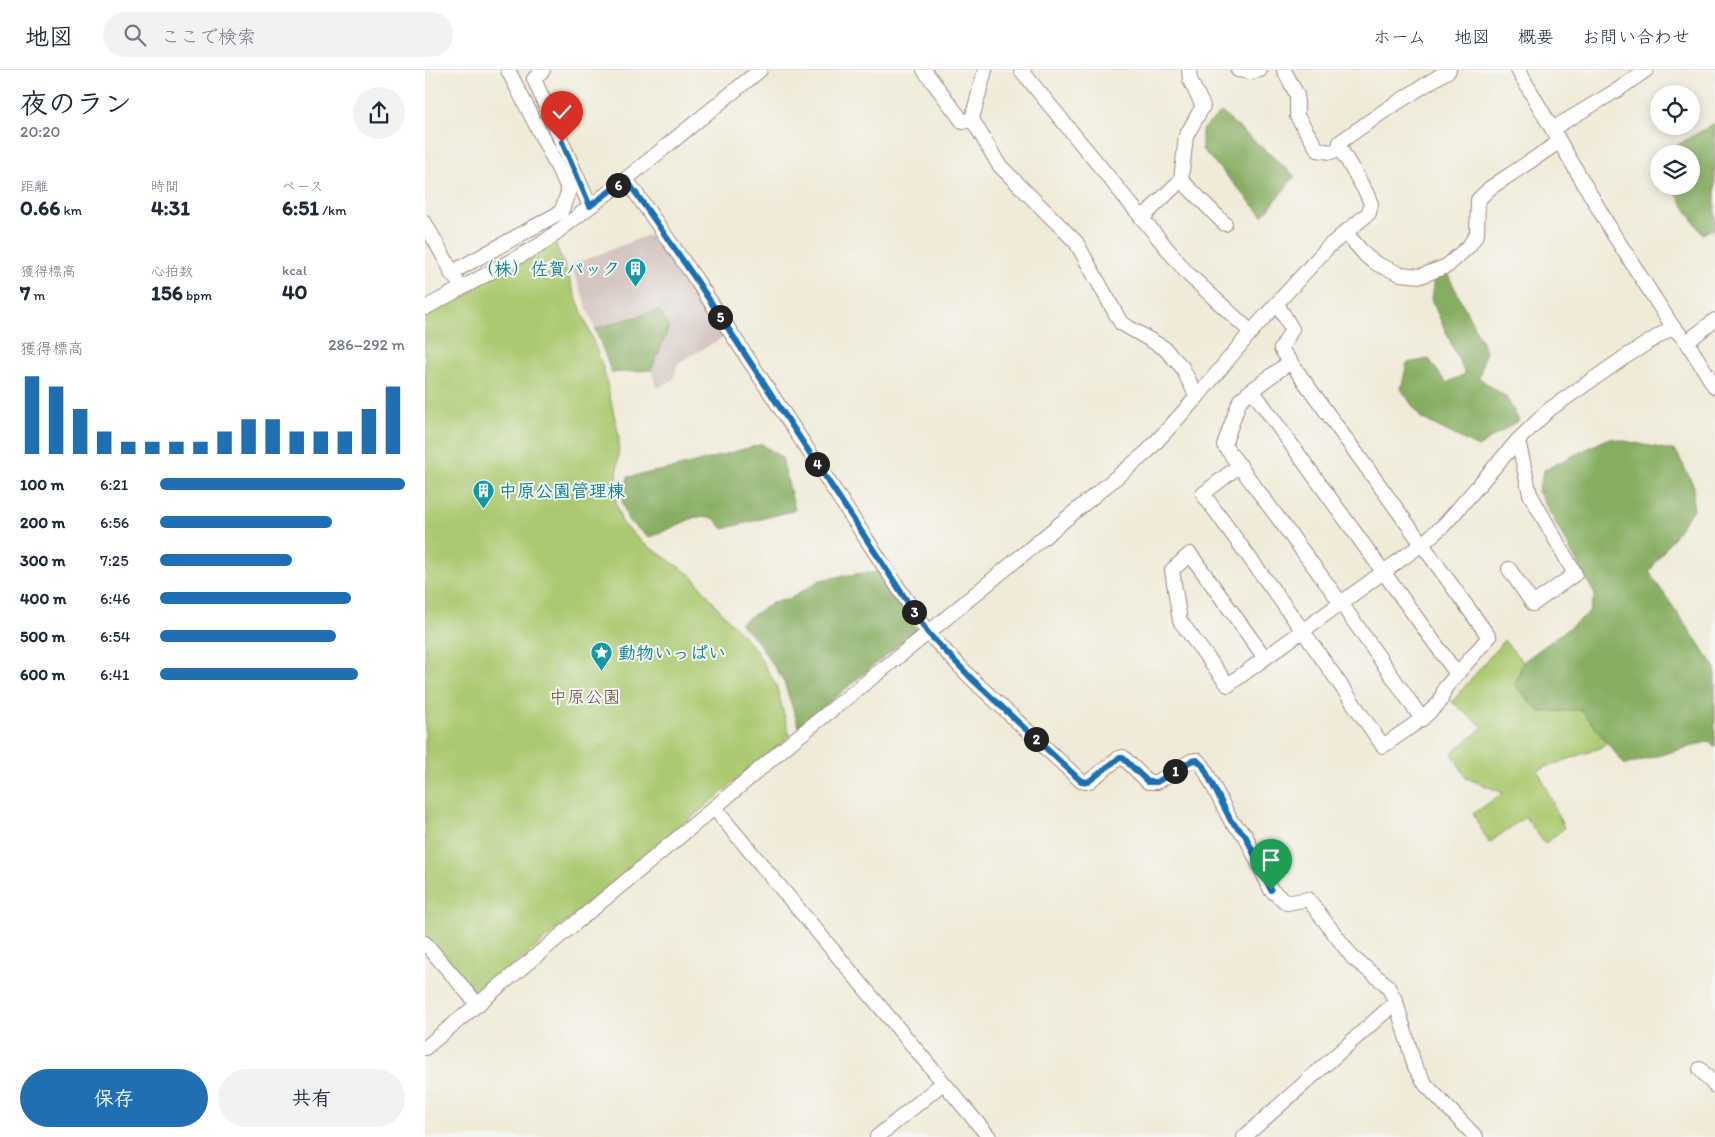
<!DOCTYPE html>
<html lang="ja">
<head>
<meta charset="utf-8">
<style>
	body { margin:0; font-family:Itim,"Klee One",sans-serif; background:#f2f2f3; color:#1f2937; height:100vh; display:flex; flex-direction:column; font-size:19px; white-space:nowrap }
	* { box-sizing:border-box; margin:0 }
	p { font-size:16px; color:#747a83 }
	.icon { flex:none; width:28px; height:28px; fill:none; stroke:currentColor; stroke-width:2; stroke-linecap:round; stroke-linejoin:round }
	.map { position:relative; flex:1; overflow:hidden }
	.panel { display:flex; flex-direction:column; background:#fff; width:425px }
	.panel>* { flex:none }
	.tools { position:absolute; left:1225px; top:15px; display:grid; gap:10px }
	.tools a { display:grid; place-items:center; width:50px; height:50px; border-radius:50%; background:#fff; box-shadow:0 2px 12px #0003; font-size:25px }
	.pin { position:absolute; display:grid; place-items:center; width:42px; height:42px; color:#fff; margin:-51px -21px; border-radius:50% 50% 50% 0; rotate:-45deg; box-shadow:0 0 5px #0007 }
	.pin .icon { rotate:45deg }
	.km { position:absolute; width:25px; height:25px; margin:-12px; border-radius:50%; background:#222; color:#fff; font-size:14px; line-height:25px; text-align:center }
	.round { display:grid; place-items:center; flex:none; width:52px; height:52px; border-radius:26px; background:#f2f2f3 }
	.summary { display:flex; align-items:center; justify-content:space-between; height:85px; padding:0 20px }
	h1 { font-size:28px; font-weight:700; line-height:38px }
	.metrics { display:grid; grid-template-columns:repeat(3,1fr); gap:8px; height:85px; padding:5px 20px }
	.metrics div { display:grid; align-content:center }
	.metrics b { font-size:21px; font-weight:700 }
	.metrics small { font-size:14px; font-weight:400 }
	.metrics p { font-size:14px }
	.chart { height:140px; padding:10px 20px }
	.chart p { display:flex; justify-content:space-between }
	.chart svg { width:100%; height:90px; margin-top:5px; stroke:#1f6fb2; stroke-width:6 }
	.primary-button { display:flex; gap:10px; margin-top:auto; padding:10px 20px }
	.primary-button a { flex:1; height:58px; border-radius:30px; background:#1f6fb2; color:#fff; font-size:20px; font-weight:700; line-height:58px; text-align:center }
	.primary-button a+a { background:#f2f2f3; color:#1f2937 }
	ul { padding:0 20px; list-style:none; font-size:16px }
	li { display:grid; grid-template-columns:80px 60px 1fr; align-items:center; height:38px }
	li i { height:12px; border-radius:6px; background:#1f6fb2 }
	header { display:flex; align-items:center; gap:30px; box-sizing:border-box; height:70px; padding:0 25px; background:#fff; border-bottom:1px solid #e0e1e3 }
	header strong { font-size:24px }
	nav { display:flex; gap:28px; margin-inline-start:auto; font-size:18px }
	.search { width:350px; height:45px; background:#f2f2f3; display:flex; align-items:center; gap:12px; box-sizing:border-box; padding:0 18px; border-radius:28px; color:#747a83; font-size:19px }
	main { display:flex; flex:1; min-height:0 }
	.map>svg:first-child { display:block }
</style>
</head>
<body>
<header>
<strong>地図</strong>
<div class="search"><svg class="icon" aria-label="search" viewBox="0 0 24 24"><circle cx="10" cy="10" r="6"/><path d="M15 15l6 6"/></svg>ここで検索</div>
<nav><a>ホーム</a><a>地図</a><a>概要</a><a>お問い合わせ</a></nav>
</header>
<main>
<section class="panel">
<div class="summary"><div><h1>夜のラン</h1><p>20:20</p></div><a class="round"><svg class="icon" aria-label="share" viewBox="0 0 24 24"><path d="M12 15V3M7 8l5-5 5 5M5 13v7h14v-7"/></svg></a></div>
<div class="metrics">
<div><p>距離</p><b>0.66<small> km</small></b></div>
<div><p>時間</p><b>4:31</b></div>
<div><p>ペース</p><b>6:51<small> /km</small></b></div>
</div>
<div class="metrics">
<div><p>獲得標高</p><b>7<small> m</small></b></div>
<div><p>心拍数</p><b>156<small> bpm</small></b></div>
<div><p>kcal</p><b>40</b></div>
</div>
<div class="chart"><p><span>獲得標高</span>286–292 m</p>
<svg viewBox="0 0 160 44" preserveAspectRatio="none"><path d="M5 44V6M15 44V11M25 44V22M35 44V33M45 44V38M55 44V38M65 44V38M75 44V38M85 44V33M95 44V27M105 44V27M115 44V33M125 44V33M135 44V33M145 44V22M155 44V11"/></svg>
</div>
<ul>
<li><b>100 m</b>6:21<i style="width:100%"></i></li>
<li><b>200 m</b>6:56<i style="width:70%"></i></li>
<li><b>300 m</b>7:25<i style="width:54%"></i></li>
<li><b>400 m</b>6:46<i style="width:78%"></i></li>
<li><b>500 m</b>6:54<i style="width:72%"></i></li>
<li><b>600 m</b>6:41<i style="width:81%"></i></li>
</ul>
<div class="primary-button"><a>保存</a><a>共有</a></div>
</section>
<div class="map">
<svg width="1290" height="1067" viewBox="0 0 1290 1067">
	<rect width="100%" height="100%" fill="#f6f6f2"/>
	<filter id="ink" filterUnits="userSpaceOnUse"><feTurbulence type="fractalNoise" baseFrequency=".02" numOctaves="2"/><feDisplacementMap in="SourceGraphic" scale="10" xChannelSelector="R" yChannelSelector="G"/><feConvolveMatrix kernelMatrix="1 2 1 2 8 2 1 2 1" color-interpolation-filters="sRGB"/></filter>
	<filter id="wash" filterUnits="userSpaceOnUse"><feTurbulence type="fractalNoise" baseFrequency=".0096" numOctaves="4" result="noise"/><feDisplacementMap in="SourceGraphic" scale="20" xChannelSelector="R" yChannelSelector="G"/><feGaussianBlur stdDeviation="1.12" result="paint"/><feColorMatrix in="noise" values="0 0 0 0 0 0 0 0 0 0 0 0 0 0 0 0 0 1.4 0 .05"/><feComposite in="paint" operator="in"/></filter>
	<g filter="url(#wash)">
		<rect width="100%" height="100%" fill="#f0ebd8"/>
		<polygon fill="#d0c0bc" points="231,162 299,267 253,293 248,310 232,318 226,300 243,258 233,240 170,259 146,195"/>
		<g fill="#aac970" stroke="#7a744e">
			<polygon points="130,172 178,297 194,366 191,433 197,453 220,474 266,505 299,545 330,579 351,615 365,666 45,932 0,875 0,244"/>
			<polygon points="1079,570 1098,592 1090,615 1115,642 1156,640 1182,672 1175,678 1113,700 1139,758 1120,774 1100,747 1064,773 1048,744 1078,723 1041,708 1027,683 1058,657 1027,632"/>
		</g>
		<g fill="#87ad62" stroke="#686646">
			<polygon points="796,42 870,106 838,146 777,79 777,60"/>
			<polygon points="1290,53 1290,158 1277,164 1246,116 1266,116 1266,84 1244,84 1245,79"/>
			<polygon points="1023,205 1061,280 1054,308 1081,327 1094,350 1053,377 996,348 976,319 982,293 1004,289 1021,313 1040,304 1006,229 1009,207"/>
			<polygon points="234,240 244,258 226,300 187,303 170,259"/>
			<polygon points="1184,368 1251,381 1269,416 1268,439 1224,502 1290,597 1290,677 1285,671 1200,695 1156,640 1115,642 1090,615 1098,592 1164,543 1170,525 1113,421 1119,400"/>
			<polygon points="337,374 357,388 370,440 298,459 289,448 270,447 224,468 203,450 197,431 203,407 255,397"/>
			<polygon points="455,502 492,560 374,657 359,612 333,572 315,553 349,532 365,529 395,510 430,504"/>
		</g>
	</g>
	<g filter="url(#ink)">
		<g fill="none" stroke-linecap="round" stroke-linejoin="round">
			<defs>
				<g id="minor">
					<polyline points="118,0 109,9 165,136"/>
					<polyline points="499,0 538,52 547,49 560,0"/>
					<polyline points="596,0 762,203 826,262"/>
					<polyline points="813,0 826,2 835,0"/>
					<polyline points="859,0 872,25 872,46 893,80 906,82 915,78"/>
					<polyline points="1093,0 1189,165 1248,257 1262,272 1290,317"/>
					<polyline points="547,49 574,95 651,172 696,253 739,278 757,297 772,327"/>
					<polyline points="1127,59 1194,19 1221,0"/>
					<polyline points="201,109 270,208 503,563 547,609 656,711 663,712 694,688 698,687 723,712 732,712 766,691 772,690 778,696 806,751 820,765 846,820 862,833 883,829 928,888 962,915 971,932 990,997 1001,1015 1051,1067"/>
					<polyline points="756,110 800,154"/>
					<polyline points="717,148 756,110 761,66 778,36 765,10 764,0"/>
					<polyline points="0,153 31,209"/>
					<polyline points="920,162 942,187 952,194 975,204 996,206 1022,196 1044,176 1052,164 1053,130 1065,118 1134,72"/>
					<polyline points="26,203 136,142 144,120 83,0"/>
					<polyline points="0,238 115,175 201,109 335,0"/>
					<polyline points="1262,272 1290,250"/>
					<polyline points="865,292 827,320 1032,604"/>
					<polyline points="827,320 815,330 799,375 916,533 997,649"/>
					<polyline points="815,395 778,424 878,561 958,676 997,649 1015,632 1020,618 1064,567 856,279 867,259 852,234"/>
					<polyline points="1084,499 1108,534 1150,504 1105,424 1093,370"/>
					<polyline points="840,588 765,484 747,500 755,551 803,615 997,474 1020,454 1093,370 1125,339 1200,287 1248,257"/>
					<polyline points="289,738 564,1067"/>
					<polyline points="0,873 53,935"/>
					<polyline points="0,978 289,738 370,669 503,563 722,382 772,327 826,262 903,177 944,143 946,134 942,124 915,78 915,72 962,39 1024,0"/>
					<polyline points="1275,999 1290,1016"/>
					<polyline points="452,1067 518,1013"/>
					<polyline points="819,1067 971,932"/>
				</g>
			</defs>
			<use href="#minor" stroke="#9d8582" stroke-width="16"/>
			<use href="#minor" stroke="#fff" stroke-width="14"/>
		</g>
	</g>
	<g fill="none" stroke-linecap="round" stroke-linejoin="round" filter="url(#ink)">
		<defs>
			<polyline id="route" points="137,72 165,136 201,109 270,208 503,563 547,609 656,711 663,712 694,688 698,688 723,712 732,712 766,691 772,690 778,696 806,751 820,765 846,820"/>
		</defs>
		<use href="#route" stroke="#fff" stroke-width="10"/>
		<use href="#route" stroke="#1f6fb2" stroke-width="6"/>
	</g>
	<defs>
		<symbol id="building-pin" viewBox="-11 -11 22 30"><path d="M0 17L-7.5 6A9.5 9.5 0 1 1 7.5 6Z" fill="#0f9aa8" stroke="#f6f6f2"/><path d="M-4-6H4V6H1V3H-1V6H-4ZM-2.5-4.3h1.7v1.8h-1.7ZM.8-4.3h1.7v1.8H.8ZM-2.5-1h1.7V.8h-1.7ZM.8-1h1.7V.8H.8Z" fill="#fff"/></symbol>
		<symbol id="sight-pin" viewBox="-11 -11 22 30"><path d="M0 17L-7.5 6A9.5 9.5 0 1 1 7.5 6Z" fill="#0f9aa8" stroke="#f6f6f2"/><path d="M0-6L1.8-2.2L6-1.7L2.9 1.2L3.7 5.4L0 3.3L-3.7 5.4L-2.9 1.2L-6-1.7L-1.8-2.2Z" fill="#fff"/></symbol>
	</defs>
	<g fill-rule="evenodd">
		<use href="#building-pin" x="198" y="186" width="25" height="34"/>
		<use href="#building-pin" x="46" y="408" width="25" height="34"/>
		<use href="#sight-pin" x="164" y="570" width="25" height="34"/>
	</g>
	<g text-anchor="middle" stroke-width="4" stroke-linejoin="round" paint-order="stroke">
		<g font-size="18" font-weight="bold" fill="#0d838f" stroke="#f6f6f2" text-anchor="start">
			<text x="195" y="205" text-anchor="end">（株）佐賀パック</text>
			<text x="74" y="427">中原公園管理棟</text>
			<text x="193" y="589">動物いっぱい</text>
		</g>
		<g font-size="18" fill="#675240" stroke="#f6f6f2">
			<text x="160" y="633">中原公園</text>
		</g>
	</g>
</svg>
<div class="tools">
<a><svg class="icon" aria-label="locate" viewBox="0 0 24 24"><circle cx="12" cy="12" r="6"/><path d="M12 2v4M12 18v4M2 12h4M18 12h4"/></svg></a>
<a><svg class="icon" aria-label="layers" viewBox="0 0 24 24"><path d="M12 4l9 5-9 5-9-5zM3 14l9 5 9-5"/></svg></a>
</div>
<div class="pin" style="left:846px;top:820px;background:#1e9e55"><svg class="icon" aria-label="arrive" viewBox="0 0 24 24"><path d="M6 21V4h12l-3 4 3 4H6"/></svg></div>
<div class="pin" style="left:137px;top:72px;background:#d93025"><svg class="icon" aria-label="check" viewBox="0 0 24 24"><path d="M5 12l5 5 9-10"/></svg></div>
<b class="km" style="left:750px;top:701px">1</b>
<b class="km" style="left:611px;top:669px">2</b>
<b class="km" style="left:489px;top:542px">3</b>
<b class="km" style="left:392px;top:394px">4</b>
<b class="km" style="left:295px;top:247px">5</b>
<b class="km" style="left:193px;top:115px">6</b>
</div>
</main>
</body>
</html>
